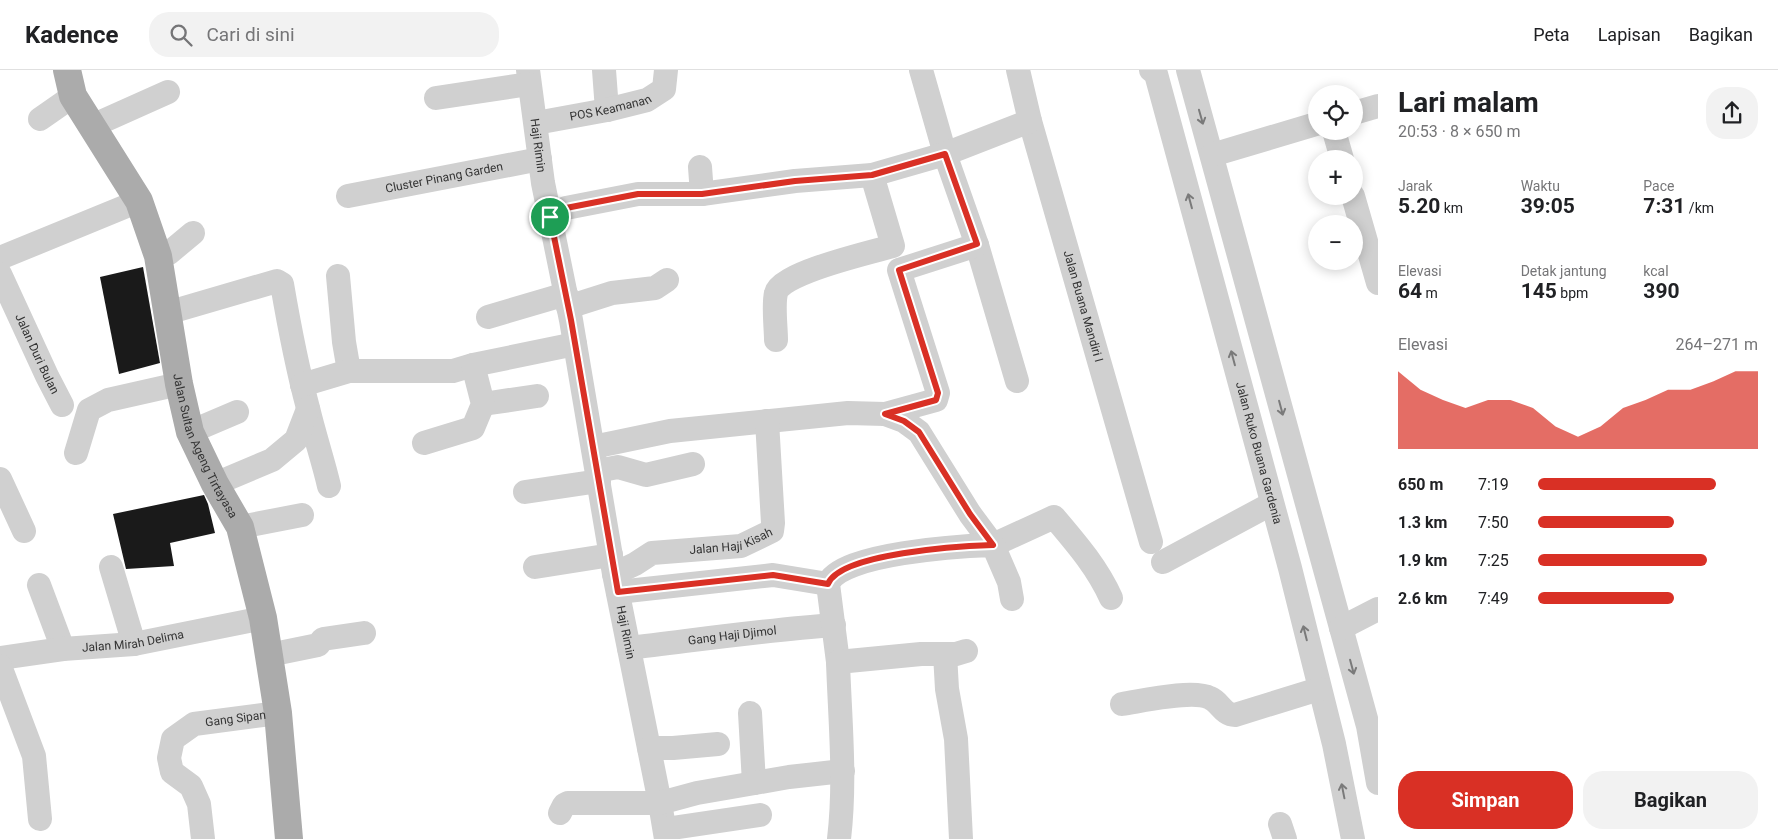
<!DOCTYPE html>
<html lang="id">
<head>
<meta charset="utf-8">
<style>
	body { margin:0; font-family:Roboto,sans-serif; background:#f2f2f2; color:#202124; height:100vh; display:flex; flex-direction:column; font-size:19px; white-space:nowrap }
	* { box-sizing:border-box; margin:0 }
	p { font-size:16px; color:#757577 }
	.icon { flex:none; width:28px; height:28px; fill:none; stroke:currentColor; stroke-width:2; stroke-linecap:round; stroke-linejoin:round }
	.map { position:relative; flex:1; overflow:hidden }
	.details { display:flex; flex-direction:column; background:#fff; width:400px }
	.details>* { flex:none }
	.controls { position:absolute; left:1308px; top:15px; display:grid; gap:10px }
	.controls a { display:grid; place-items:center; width:55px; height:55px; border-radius:50%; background:#fff; box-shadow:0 2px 12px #0003; font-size:25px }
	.pin { position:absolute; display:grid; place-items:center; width:42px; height:42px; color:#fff; margin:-21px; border:2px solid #fff; border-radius:50%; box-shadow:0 1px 5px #0007 }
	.round { display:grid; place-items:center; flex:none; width:52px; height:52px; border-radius:20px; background:#f2f2f2 }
	.overview { display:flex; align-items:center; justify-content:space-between; height:85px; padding:0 20px }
	h1 { font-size:28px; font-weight:700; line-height:38px }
	.figures { display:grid; grid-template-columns:repeat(3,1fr); gap:8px; height:85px; padding:5px 20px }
	.figures div { display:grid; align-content:center }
	.figures b { font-size:21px; font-weight:700 }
	.figures small { font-size:14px; font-weight:400 }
	.figures p { font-size:14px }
	.chart { height:140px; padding:10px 20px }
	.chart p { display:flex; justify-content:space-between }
	.chart svg { width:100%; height:90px; margin-top:5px; fill:#d93025; opacity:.7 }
	.action { display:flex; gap:10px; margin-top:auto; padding:10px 20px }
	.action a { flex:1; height:58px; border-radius:20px; background:#d93025; color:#fff; font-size:20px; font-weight:700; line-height:58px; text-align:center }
	.action a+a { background:#f2f2f2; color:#202124 }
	ul { padding:0 20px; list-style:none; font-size:16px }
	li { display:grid; grid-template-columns:80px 60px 1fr; align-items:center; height:38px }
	li i { height:12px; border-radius:6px; background:#d93025 }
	header { display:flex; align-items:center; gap:30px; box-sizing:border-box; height:70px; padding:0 25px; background:#fff; border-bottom:1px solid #e0e0e0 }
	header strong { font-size:24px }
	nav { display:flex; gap:28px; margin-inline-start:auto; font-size:18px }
	.search { width:350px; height:45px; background:#f2f2f2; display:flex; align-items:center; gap:12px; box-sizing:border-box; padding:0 18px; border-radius:20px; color:#757577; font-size:19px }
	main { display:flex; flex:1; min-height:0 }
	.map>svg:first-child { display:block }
</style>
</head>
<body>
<header>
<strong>Kadence</strong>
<div class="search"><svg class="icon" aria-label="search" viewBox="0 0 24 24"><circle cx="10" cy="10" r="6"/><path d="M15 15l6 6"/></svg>Cari di sini</div>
<nav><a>Peta</a><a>Lapisan</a><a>Bagikan</a></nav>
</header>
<main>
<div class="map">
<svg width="1378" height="769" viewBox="0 0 1378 769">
	<rect width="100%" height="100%" fill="#fff"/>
	<g fill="#1a1a1a">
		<polygon points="143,197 160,293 119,304 100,207"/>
		<polygon points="204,425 208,434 215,463 170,473 174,496 126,499 113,444"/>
	</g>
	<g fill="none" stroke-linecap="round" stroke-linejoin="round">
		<g stroke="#d0d0d0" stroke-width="24">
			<path id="s1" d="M528,0L543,113L571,250L614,504L660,733L666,769"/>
			<polyline points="604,0 607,40"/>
			<polyline points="921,0 945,84 977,175 1017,311"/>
			<path id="s2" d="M1018,0L1030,51L1151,472"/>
			<path id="s3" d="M1151,0L1156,4L1290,498L1334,674L1353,769"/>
			<polyline points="1188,0 1368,656 1378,713"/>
			<polyline points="436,28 529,14"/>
			<polyline points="1354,43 1378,36"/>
			<polyline points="40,49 73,26"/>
			<path id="s4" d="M536,53L607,40L647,30L664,19L666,0"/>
			<polyline points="92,56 168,22"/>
			<polyline points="1334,61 1342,89"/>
			<polyline points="1212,85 1316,54"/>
			<polyline points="700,97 702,124"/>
			<path id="s5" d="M348,126L540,89"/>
			<polyline points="1353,126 1378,213"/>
			<polyline points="550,147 566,138 638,124 702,124 795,111 872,105 945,84 1030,51"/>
			<polyline points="158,186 169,183 193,163"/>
			<polyline points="0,188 139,131"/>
			<path id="s6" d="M0,204L47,306L62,335"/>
			<polyline points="338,206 344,272 349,301"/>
			<polyline points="568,237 612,223 655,218 667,210"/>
			<path d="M167,243L277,211L282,214C289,255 297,297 308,338C314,364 323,390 329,416"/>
			<polyline points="488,247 566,224"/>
			<path d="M776,270C776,258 773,235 776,223C780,203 872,182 893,176L872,105"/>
			<polyline points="302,315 349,301 453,301 473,295 575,274"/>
			<polyline points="483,334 537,326"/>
			<polyline points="885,344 936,330 938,323 899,200 977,175"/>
			<polyline points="190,362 237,342"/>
			<polyline points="424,373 473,358 483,334 473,295"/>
			<path d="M593,377L670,361L848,343L885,344L904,351L919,362L970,444L993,475L1054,447C1076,473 1097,497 1111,528"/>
			<polyline points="76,383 89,340 108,330 179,314"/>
			<polyline points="597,401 618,397 646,405 693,394"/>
			<polyline points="0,409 24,461"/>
			<polyline points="215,414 272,390 296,370 308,339"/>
			<polyline points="525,422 599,411"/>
			<polyline points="240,457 302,445"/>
			<polyline points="1163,492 1271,434"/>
			<polyline points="111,497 134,574"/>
			<polyline points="535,497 611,485"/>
			<path id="s7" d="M614,504L635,494L652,483L741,476L772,461L773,453L767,351"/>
			<polyline points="39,515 63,579"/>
			<polyline points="618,522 773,505 828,514"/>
			<polyline points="1341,558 1378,539"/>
			<path id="s8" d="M629,578C697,570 765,560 834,555"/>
			<polyline points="945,584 947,619 956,669 961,769"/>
			<polyline points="269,585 318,575 323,569 364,563"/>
			<path id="s9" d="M0,588L63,579L134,574L263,548"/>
			<path d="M838,592L828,514C839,483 962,476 993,475L1009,512L1012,529"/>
			<polyline points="0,596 34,686 40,749"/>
			<path d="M1122,634C1142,631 1193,619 1210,628C1220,632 1223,645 1235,645L1319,619"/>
			<polyline points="750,643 754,713"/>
			<polyline points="649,678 673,678 718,674"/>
			<polyline points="560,743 564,735 568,733 660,733 697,723 789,707 843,701"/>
			<polyline points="1280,754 1285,769"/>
			<polyline points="665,759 760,745"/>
			<path id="s10" d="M203,769L199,734L191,716L172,702L169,688L173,669L194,654L278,643"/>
			<path d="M839,769C846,710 840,651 838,592L921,584H956L966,581"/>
		</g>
		<path stroke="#ababab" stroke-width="28" id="s11" d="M67,0L73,26L139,131L158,186L179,314L190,362L215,414L240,457L263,548L278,643L289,769"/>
	</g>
	<defs><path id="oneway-shaft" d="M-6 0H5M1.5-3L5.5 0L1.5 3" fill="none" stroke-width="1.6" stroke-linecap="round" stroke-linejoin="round" transform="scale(1.25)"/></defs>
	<g stroke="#7a7a7a">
		<use href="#oneway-shaft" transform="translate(1201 47) rotate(74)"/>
		<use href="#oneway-shaft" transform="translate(1190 131) rotate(-105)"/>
		<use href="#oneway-shaft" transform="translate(1233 288) rotate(-105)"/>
		<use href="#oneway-shaft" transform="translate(1281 338) rotate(75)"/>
		<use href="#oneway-shaft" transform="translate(1305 563) rotate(-104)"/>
		<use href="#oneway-shaft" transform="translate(1352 597) rotate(75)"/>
		<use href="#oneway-shaft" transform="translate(1343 721) rotate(-101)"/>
	</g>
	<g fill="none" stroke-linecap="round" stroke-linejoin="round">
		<defs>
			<path id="route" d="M945,84L977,174L899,200L938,323L936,330L885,344L904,351L919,362L970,444L993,475C961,476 840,483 828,514L773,505L618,522L571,250L550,147L566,138L638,124H702L795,111L872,105Z"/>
		</defs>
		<use href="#route" stroke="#fff" stroke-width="10"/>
		<use href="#route" stroke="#d93025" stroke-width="6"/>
	</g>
	<g text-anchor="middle" stroke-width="5" stroke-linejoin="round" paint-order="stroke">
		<g font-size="12" fill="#333" stroke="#fff">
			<text dy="4" stroke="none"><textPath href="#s4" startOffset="76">POS Keamanan</textPath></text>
			<text dy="4" stroke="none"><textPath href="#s1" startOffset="76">Haji Rimin</textPath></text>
			<text dy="4" stroke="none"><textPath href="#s5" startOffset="98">Cluster Pinang Garden</textPath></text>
			<text dy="4" stroke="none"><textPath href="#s2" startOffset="245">Jalan Buana Mandiri I</textPath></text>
			<text dy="4" stroke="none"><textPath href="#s6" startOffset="88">Jalan Duri Bulan</textPath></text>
			<text dy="4" stroke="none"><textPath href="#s11" startOffset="406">Jalan Sultan Ageng Tirtayasa</textPath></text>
			<text dy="4" stroke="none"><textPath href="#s3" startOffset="399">Jalan Ruko Buana Gardenia</textPath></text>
			<text dy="4" stroke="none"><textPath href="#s7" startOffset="124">Jalan Haji Kisah</textPath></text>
			<text dy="4" stroke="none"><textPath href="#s1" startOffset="571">Haji Rimin</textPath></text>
			<text dy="4" stroke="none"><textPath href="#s8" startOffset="104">Gang Haji Djimol</textPath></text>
			<text dy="4" stroke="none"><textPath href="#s9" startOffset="134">Jalan Mirah Delima</textPath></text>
			<text dy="4" stroke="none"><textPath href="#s10" startOffset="180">Gang Sipan</textPath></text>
		</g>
	</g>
</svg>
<div class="controls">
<a><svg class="icon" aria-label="locate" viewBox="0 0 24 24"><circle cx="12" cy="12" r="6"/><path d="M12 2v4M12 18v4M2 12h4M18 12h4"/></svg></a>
<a>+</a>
<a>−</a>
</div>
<div class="pin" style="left:550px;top:147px;background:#1e9e55"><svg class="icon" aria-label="arrive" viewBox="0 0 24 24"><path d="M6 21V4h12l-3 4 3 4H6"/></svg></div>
</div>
<section class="details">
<div class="overview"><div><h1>Lari malam</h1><p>20:53 · 8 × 650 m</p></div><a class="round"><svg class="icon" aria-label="share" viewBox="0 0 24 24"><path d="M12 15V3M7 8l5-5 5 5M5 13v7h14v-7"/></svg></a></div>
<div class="figures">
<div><p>Jarak</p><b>5.20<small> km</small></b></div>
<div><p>Waktu</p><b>39:05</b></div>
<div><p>Pace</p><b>7:31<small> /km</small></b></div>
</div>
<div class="figures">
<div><p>Elevasi</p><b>64<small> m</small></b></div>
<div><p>Detak jantung</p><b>145<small> bpm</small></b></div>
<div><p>kcal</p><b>390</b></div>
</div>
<div class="chart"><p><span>Elevasi</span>264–271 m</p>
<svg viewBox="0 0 160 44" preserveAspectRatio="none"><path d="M0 44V6L10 15L20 20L30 24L40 20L50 20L60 24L70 33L80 38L90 33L100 24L110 20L120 15L130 15L140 11L150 6L160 6V44z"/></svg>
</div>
<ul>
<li><b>650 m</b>7:19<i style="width:81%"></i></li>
<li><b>1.3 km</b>7:50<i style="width:62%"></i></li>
<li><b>1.9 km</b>7:25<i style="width:77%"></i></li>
<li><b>2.6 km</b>7:49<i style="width:62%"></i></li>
</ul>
<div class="action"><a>Simpan</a><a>Bagikan</a></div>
</section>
</main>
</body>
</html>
